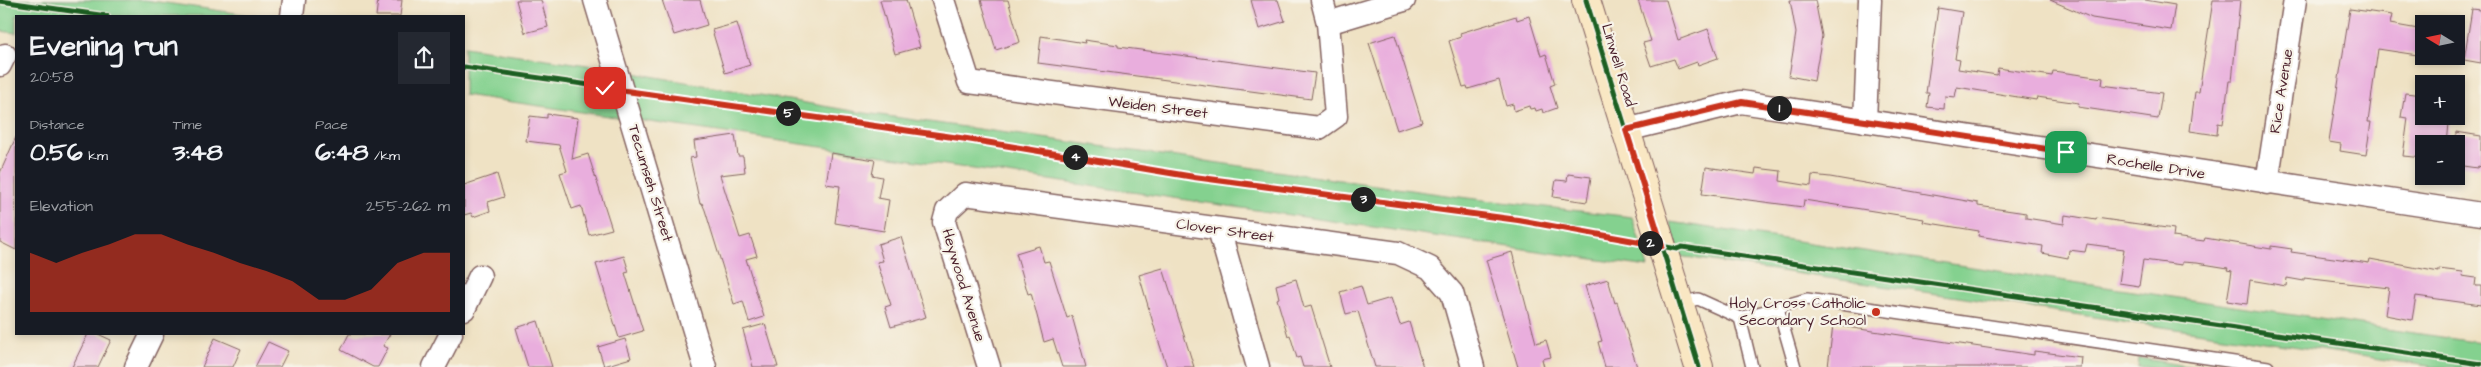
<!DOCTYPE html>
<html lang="en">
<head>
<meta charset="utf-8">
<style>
	body { margin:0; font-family:"Architects Daughter",sans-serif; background:#242831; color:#f1f3f6; height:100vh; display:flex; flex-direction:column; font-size:19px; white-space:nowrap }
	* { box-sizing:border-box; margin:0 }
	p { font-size:16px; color:#9ea1a6 }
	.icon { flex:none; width:28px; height:28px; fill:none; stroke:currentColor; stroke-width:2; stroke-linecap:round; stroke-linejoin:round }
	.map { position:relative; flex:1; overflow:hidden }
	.side { position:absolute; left:15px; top:15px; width:450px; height:320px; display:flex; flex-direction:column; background:#171b24; border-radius:0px; box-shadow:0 2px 8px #0003 }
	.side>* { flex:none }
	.needle { width:32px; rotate:280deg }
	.controls { position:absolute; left:2415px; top:15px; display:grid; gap:10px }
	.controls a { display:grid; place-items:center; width:50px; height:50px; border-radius:0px; background:#171b24; box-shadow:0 2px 8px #0003; font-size:25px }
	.pin { position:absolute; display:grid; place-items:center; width:42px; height:42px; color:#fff; margin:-21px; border-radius:10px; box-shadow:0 2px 8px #0006 }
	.km { position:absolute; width:25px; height:25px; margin:-12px; border-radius:50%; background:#222; color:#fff; font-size:14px; line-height:25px; text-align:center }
	.round { display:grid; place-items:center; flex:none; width:52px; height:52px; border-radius:0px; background:#242831 }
	.headline { display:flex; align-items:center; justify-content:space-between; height:85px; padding:0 15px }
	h1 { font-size:28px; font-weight:700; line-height:38px }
	.metrics { display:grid; grid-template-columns:repeat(3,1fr); gap:8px; height:85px; padding:5px 15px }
	.metrics div { display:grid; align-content:center }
	.metrics b { font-size:25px; font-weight:700 }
	.metrics small { font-size:14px; font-weight:400 }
	.metrics p { font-size:14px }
	.chart { height:140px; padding:10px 15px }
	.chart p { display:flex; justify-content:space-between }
	.chart svg { width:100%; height:90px; margin-top:5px; fill:#c8321e; opacity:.7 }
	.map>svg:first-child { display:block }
</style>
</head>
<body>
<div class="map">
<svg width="2481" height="367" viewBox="0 0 2481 367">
	<rect width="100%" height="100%" fill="#f7f3e8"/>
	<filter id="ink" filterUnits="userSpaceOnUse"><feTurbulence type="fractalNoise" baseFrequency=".02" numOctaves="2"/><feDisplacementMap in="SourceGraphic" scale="10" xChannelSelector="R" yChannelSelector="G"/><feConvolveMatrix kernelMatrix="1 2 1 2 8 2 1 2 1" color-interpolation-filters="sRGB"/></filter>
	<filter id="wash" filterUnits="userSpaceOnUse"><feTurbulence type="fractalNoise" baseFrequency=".0096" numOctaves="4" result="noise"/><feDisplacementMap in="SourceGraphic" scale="20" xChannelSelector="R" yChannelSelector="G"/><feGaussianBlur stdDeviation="1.12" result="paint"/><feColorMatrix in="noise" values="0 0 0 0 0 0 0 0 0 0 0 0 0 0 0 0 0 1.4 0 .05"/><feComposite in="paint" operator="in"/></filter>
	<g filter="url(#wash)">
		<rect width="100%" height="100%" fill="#efe2c4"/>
		<g fill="#84d18f" stroke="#67785d">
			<polygon points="0,0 145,0 256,16 16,16 16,33 0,31"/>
			<polygon points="464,47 581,64 858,112 1467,198 1632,217 1648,267 464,95"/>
			<polygon points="1670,222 2481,343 2481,367 2435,367 1678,256"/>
			<polygon points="2139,358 2193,367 2138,367"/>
		</g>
		<g id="blocks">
			<g fill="#e9aedd">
				<polygon points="378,0 402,0 400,16 376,16"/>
				<polygon points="516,0 541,0 548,27 525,33"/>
				<polygon points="662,0 700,0 707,25 674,35"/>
				<polygon points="880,0 906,0 920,47 895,54"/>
				<polygon points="981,0 1008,0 1020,42 996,50"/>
				<polygon points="1251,0 1278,0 1285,21 1259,29"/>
				<polygon points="1638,0 1666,0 1678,40 1708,29 1718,58 1698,65 1697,62 1678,69 1674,59 1651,66 1643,43 1651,41"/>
				<polygon points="1790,0 1815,0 1822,36 1814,81 1789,76 1796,33"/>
				<polygon points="2050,0 2145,0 2175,5 2171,30 2092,18"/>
				<polygon points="2213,0 2240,0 2232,81 2229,81 2223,124 2218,123 2217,135 2190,131 2195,92 2199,92"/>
				<polygon points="1938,8 1962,12 1955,59 1960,60 1958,69 1997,75 1998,68 2052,76 2053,71 2103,78 2102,85 2162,93 2158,119 2078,107 2079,103 2037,97 2036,100 1957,87 1955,97 1945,96 1944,109 1927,107 1929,93 1926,93"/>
				<polygon points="2350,9 2392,15 2390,24 2424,30 2424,56 2378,49 2368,122 2371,122 2366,155 2340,151 2341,144 2329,142"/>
				<polygon points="2472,9 2481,10 2481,63 2464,60"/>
				<polygon points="1516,16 1517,20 1529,16 1541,56 1546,54 1555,84 1550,86 1557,108 1543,113 1542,109 1536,111 1535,108 1530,109 1529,106 1514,111 1513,104 1506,106 1499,80 1468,89 1467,86 1463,87 1449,41 1461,37 1460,33"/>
				<polygon points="737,23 750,65 725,73 712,30"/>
				<polygon points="1395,35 1422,122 1397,130 1369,43"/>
				<polygon points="1041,36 1085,43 1084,40 1118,45 1118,47 1315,73 1311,99 1038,63"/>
				<polygon points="2405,93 2424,95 2422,119 2449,123 2447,144 2424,144 2424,158 2403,156 2408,118 2401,117"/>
				<polygon points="547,114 578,118 572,159 588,154 612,229 589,235 581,206 572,209 560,173 567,171 559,145 526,141 530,116 547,118"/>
				<polygon points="2456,132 2481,136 2481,167 2478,166 2477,168 2456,165"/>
				<polygon points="735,135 738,156 743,156 745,172 720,175 740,238 750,235 757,256 746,259 764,317 749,322 743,301 734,304 705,210 702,203 700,204 690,158 696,157 694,141"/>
				<polygon points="16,137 16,250 0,242 0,173"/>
				<polygon points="831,153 875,160 872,175 882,177 878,198 889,200 884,231 835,223 840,186 826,184"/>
				<polygon points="1706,167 1755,174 1756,168 1781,171 1780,181 1811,186 1812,175 1830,177 1978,203 1978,206 2026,213 2026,218 2064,224 2065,215 2096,220 2096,218 2174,229 2173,237 2204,241 2205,238 2271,249 2271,246 2292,249 2291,252 2369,263 2370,259 2439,272 2439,269 2463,272 2462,276 2476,278 2475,286 2481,286 2481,305 2416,296 2412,320 2385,315 2389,288 2304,278 2304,281 2287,278 2286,286 2250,280 2247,304 2227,301 2232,271 2227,270 2228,268 2197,263 2182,262 2182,265 2143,260 2139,286 2119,283 2124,249 2087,244 2085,252 2069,250 2068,258 2042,253 2043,246 1978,236 1979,231 1923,222 1924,219 1804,200 1803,207 1702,194"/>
				<polygon points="497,174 504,197 488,202 490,211 473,217 471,213 464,215 464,185"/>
				<polygon points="1568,174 1591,177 1587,202 1553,197 1556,180 1567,181"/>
				<polygon points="901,237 926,317 891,327 885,307 891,305 877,262 883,261 878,244"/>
				<polygon points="1039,246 1044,262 1049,261 1067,318 1072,316 1086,367 1062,367 1053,339 1044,342 1031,293 1028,294 1016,253"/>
				<polygon points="1512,252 1536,343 1546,340 1551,357 1542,359 1544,367 1518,367 1486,260"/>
				<polygon points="624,256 629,272 625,273 643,331 619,338 596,264"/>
				<polygon points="1163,268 1177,313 1194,367 1167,367 1156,333 1139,275"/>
				<polygon points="1296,279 1304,308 1311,306 1330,367 1303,367 1300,357 1297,358 1290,335 1288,336 1277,299 1279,298 1276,285"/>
				<polygon points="1608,279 1615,303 1617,302 1637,367 1605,367 1598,342 1602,341 1585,286"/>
				<polygon points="1361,286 1367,305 1391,298 1400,325 1409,322 1423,367 1375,367 1358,311 1346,314 1340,292"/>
				<polygon points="538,321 552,367 528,367 516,328"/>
				<polygon points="765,324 778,367 753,367 743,330"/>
				<polygon points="1833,325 2034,355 2034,351 2081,357 2080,367 1828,367"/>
				<polygon points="88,334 98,334 111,340 98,367 72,367"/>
				<polygon points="349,334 390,334 383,346 388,348 378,367 373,367 341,350"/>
				<polygon points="215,338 241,349 233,367 202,367"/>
				<polygon points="625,339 631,358 604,366 598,347"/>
				<polygon points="268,342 288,351 280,367 255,367"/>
			</g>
		</g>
	</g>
	<g filter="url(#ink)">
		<use href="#blocks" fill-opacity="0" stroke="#846361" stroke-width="1"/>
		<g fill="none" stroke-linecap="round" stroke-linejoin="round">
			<defs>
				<g id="lane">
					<polyline points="1679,303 1698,299 1740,318"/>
					<polyline points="1778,308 1795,367"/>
					<polyline points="1752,367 1740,318 1807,299 2268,367"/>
				</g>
				<g id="street">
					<polyline points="595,0 705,367"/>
					<polyline points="943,0 969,82 1319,128 1336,116 1328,23 1322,0"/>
					<polyline points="292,16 294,0"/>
					<polyline points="1328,23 1404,0"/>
					<polyline points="0,65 5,55"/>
					<polyline points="1865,121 1870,0"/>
					<polyline points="1626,130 1741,102 2481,214"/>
					<polyline points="2267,183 2295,0"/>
					<polyline points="1219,229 1258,367"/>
					<polyline points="464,309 480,276"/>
					<polyline points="136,367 152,334"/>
					<polyline points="434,367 451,334"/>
					<polyline points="989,367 944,222 947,211 965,194 1398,253 1430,268 1452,293 1473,367"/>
				</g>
				<polyline id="secondary" points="1586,0 1699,367"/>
			</defs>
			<use href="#lane" stroke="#846361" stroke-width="14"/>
			<use href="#street" stroke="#846361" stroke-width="25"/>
			<use href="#secondary" stroke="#846361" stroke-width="30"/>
			<use href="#lane" stroke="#fff" stroke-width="11"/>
			<use href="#street" stroke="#fff" stroke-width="22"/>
			<use href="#secondary" stroke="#f9e7c3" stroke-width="28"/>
			<defs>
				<g id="cycleway">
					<polyline points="1586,0 1699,367"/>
					<polyline points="0,1 107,16"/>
					<polyline points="464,67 967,139 1194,177 1518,219 1677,249 1682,247 2481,364"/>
				</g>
			</defs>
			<use href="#cycleway" stroke="#f7f3e8" stroke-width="8"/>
			<use href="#cycleway" stroke="#1b5e20" stroke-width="5"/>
		</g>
	</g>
	<g fill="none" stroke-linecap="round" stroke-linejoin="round" filter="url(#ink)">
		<defs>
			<polyline id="route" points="605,88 967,139 1194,177 1518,220 1662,246 1626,130 1742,102 2066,152"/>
		</defs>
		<use href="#route" stroke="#fff" stroke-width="10"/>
		<use href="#route" stroke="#c8321e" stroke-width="6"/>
	</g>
	<circle fill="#c8321e" stroke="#f7f3e8" stroke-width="2" cx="1876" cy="312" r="5"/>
	<g text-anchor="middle" stroke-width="4.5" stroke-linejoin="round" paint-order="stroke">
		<g font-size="15" fill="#4a1f2b" stroke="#f7f3e8">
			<text transform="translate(1619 65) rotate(73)" y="5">Linwell Road</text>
			<text transform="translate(2281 91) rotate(-81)" y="5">Rice Avenue</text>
			<text transform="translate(1158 107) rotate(7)" y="5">Weiden Street</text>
			<text transform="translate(2156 166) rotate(9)" y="5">Rochelle Drive</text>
			<text transform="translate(651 183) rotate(73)" y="5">Tecumseh Street</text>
			<text transform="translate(1225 230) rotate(8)" y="5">Clover Street</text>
			<text transform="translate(964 285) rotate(73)" y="5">Heywood Avenue</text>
		</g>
		<g font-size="15" fill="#4a1f2b" stroke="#f7f3e8" text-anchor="end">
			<text x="1866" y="308">Holy Cross Catholic<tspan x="1866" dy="17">Secondary School</tspan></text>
		</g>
	</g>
</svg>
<div class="controls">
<a><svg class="needle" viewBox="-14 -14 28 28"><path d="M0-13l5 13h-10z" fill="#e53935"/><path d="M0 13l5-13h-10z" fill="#9ea1a6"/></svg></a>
<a>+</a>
<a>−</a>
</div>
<div class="pin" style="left:2066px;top:152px;background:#1e9e55"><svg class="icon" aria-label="arrive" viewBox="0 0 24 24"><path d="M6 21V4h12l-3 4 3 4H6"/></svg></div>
<div class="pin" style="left:605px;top:88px;background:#d93025"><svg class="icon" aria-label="check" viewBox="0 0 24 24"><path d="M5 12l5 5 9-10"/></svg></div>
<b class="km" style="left:1779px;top:108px">1</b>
<b class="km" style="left:1650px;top:243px">2</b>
<b class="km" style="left:1363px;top:199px">3</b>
<b class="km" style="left:1075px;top:157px">4</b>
<b class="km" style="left:788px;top:113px">5</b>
<section class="side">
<div class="headline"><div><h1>Evening run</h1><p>20:58</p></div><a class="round"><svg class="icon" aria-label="share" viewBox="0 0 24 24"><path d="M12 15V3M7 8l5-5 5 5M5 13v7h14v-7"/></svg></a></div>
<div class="metrics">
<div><p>Distance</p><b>0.56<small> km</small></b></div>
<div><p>Time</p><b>3:48</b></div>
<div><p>Pace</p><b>6:48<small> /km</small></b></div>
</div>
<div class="chart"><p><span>Elevation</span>255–262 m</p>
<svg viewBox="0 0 160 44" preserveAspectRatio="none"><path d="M0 44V15L10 20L20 15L30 11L40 6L50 6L60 11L70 15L80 20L90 24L100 29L110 38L120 38L130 33L140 20L150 15L160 15V44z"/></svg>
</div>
</section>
</div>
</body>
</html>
